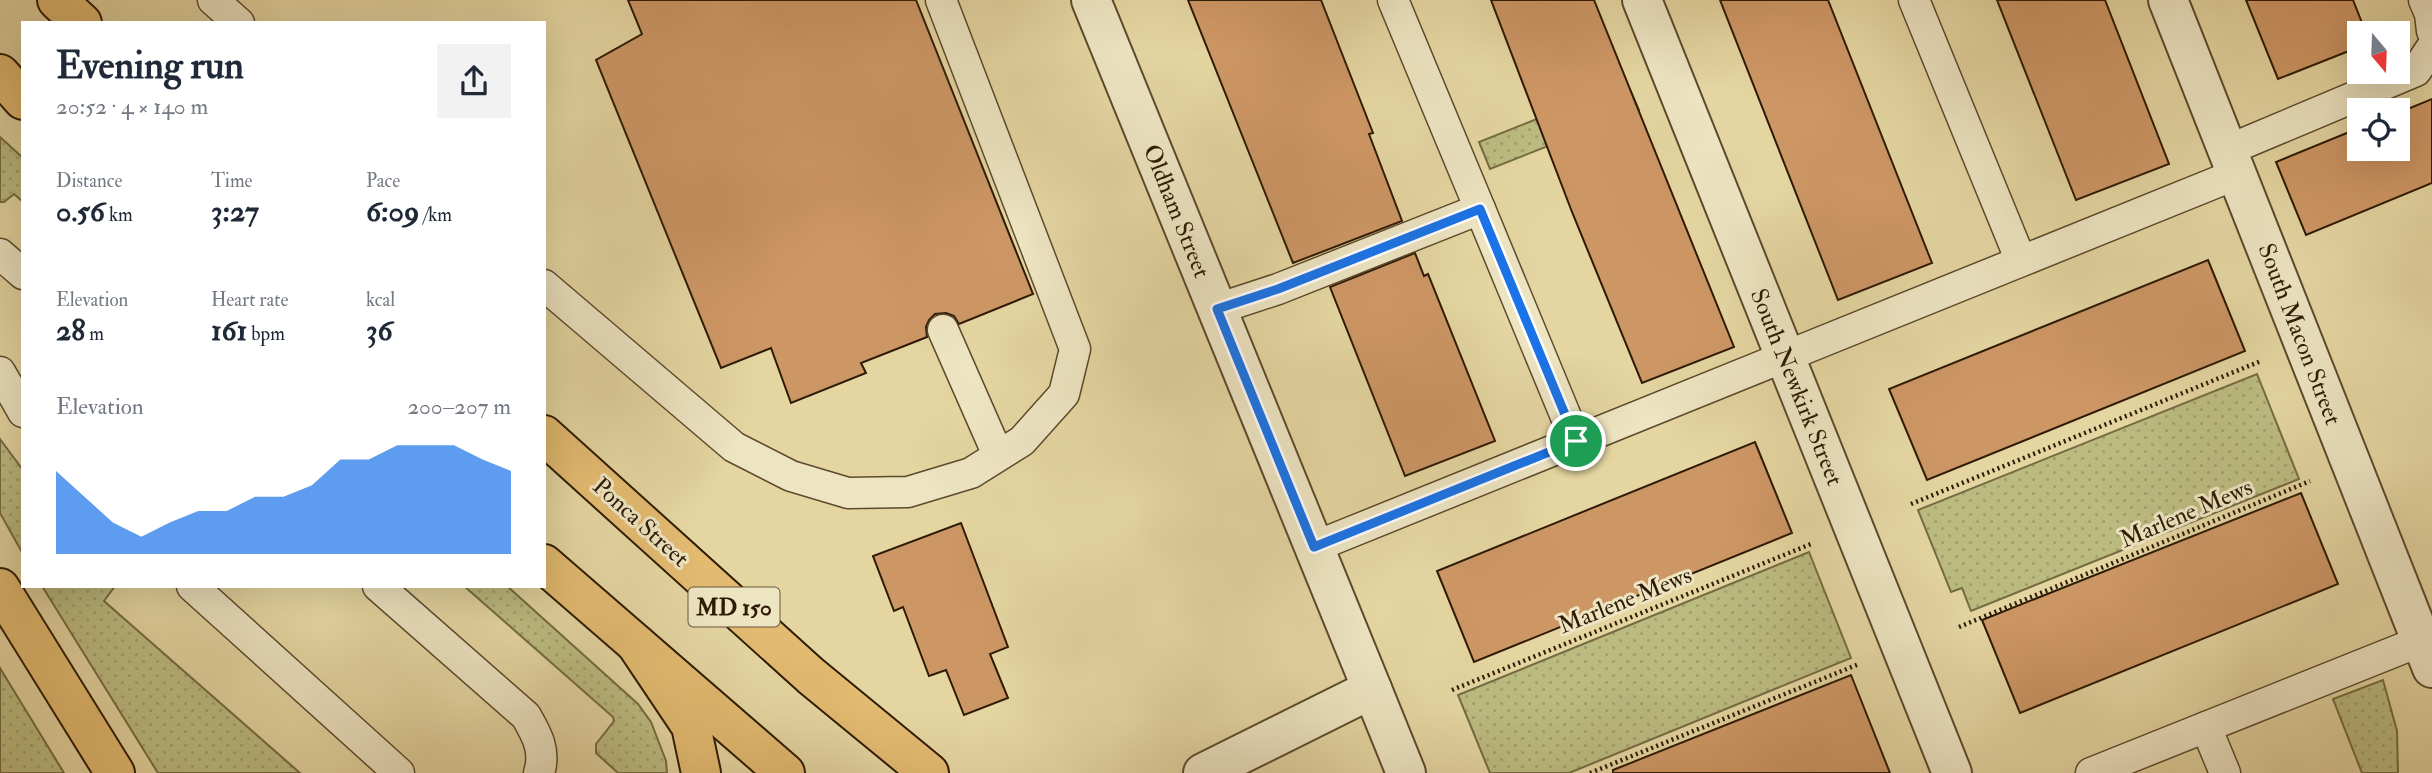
<!DOCTYPE html>
<html lang="en">
<head>
<meta charset="utf-8">
<style>
	body { margin:0; font-family:"IM FELL Double Pica",serif; background:#f2f2f3; color:#1f2937; height:100vh; display:flex; flex-direction:column; font-size:26px; white-space:nowrap }
	* { box-sizing:border-box; margin:0 }
	p { font-size:23px; color:#747a83 }
	.icon { flex:none; width:38px; height:38px; fill:none; stroke:currentColor; stroke-width:2; stroke-linecap:round; stroke-linejoin:round }
	.map { position:relative; flex:1; overflow:hidden }
	.sheet { position:absolute; left:21px; top:21px; width:525px; height:567px; display:flex; flex-direction:column; background:#fff; border-radius:0px; box-shadow:0 7px 28px #0002 }
	.sheet>* { flex:none }
	.needle { width:46px; rotate:161deg }
	.buttons { position:absolute; left:2347px; top:21px; display:grid; gap:14px }
	.buttons a { display:grid; place-items:center; width:63px; height:63px; border-radius:0px; background:#fff; box-shadow:0 7px 28px #0002; font-size:35px }
	.pin { position:absolute; display:grid; place-items:center; width:60px; height:60px; color:#fff; margin:-30px; border:4px solid #fff; border-radius:50%; box-shadow:0 2px 7px #0007 }
	.round { display:grid; place-items:center; flex:none; width:74px; height:74px; border-radius:0px; background:#f2f2f3 }
	.headline { display:flex; align-items:center; justify-content:space-between; height:119px; padding:0 35px }
	h1 { font-size:38px; font-weight:800; line-height:52px }
	.stats { display:grid; grid-template-columns:repeat(3,1fr); gap:10px; height:119px; padding:7px 35px }
	.stats div { display:grid; align-content:center }
	.stats b { font-size:30px; font-weight:800 }
	.stats small { font-size:19px; font-weight:400 }
	.stats p { font-size:19px }
	.chart { height:196px; padding:14px 35px }
	.chart p { display:flex; justify-content:space-between }
	.chart svg { width:100%; height:126px; margin-top:7px; fill:#1a73e8; opacity:.7 }
	.map>svg:first-child { display:block }
</style>
</head>
<body>
<div class="map">
<svg width="2432" height="773" viewBox="0 0 2432 773">
	<defs>
		<pattern id="grass-dots" width="8" height="8" patternUnits="userSpaceOnUse" patternTransform="scale(1.75)"><rect width="8" height="8" fill="#bbbb80"/><path d="M2 2h.1M6 6h.1" fill="none" stroke="#a1a06d" stroke-width="1.8" stroke-linecap="round"/></pattern>
	</defs>
	<rect width="100%" height="100%" fill="#e4d5a1"/>
	<filter id="stains"><feTurbulence type="fractalNoise" baseFrequency=".00286" numOctaves="4"/><feColorMatrix values="0 0 0 0 .2 0 0 0 0 .09 0 0 0 0 .02 0 0 0 .5 -.17"/></filter>
	<radialGradient id="worn" r=".72"><stop offset=".6" stop-color="#630" stop-opacity="0"/><stop offset="1" stop-color="#630" stop-opacity=".3"/></radialGradient>
	<g fill="url(#grass-dots)" stroke="#746b42" stroke-width="2">
		<polygon points="1627,83 1639,110 1490,169 1479,142"/>
		<polygon points="0,137 23,158 23,202 14,194 4,202 0,202"/>
		<polygon points="2257,374 2299,479 1971,611 1962,588 1951,592 1918,510"/>
		<polygon points="0,439 23,470 23,554 0,513"/>
		<polygon points="1809,552 1851,658 1569,773 1490,773 1458,695"/>
		<polygon points="42,586 115,586 104,601 300,773 158,773"/>
		<polygon points="464,586 507,586 638,704 651,722 666,761 667,773 618,773 596,753 596,744 614,721 613,717"/>
		<polygon points="0,668 64,773 0,773"/>
		<polygon points="2383,680 2397,731 2398,773 2362,773 2333,699"/>
	</g>
	<g fill="#cd9665" stroke="#2e1b05" stroke-width="2">
		<polygon points="628,0 916,0 1033,294 959,324 954,316 946,313 935,314 929,320 926,327 927,337 861,363 866,373 791,403 771,348 721,368 596,60 642,34"/>
		<polygon points="1188,0 1321,0 1373,133 1369,134 1402,221 1293,263"/>
		<polygon points="1491,0 1594,0 1734,347 1642,383 1572,212"/>
		<polygon points="1720,0 1828,0 1932,263 1838,300"/>
		<polygon points="1997,0 2105,0 2169,164 2076,200"/>
		<polygon points="2246,0 2353,0 2366,33 2359,33 2359,47 2278,79"/>
		<polygon points="2432,99 2432,183 2306,235 2276,162 2359,128 2359,149 2398,149 2398,113"/>
		<polygon points="1415,253 1424,276 1428,274 1495,441 1405,476 1330,287"/>
		<polygon points="2208,260 2245,351 1927,480 1889,389"/>
		<polygon points="1755,442 1792,533 1474,662 1437,571"/>
		<polygon points="2301,493 2338,584 2020,713 1982,620"/>
		<polygon points="961,523 1008,647 990,654 1008,698 964,715 946,670 929,676 903,607 894,611 873,556"/>
		<polygon points="1851,675 1890,773 1613,773 1613,770"/>
	</g>
	<g fill="none" stroke-linecap="round" stroke-linejoin="round">
		<defs>
			<g id="service">
				<polyline points="213,0 239,23"/>
				<polyline points="1914,0 2021,261"/>
				<polyline points="2424,0 2430,14 2432,31"/>
				<polyline points="2228,150 2416,71 2432,47"/>
				<polyline points="1480,209 1576,441"/>
				<polyline points="0,254 23,274"/>
				<polyline points="544,285 734,447 791,476 848,493 908,492 971,473 1022,441 1064,394 1075,349 941,0"/>
				<polyline points="1217,309 1278,289 1480,209 1393,0"/>
				<polyline points="943,330 998,455"/>
				<polyline points="0,372 23,412"/>
				<polyline points="1314,547 2237,174"/>
				<polyline points="192,586 399,773"/>
				<path d="M378,586L526,716C537,735 546,751 539,773"/>
				<polyline points="2206,727 2225,773"/>
				<polyline points="2091,773 2421,641"/>
			</g>
			<g id="minor">
				<polyline points="1642,0 1952,773"/>
				<polyline points="2168,0 2432,668"/>
				<polyline points="1372,689 1406,773"/>
			</g>
			<polyline id="tertiary" points="1091,0 1372,689 1203,773"/>
			<g id="primary">
				<polyline points="57,0 82,23"/>
				<polyline points="0,74 23,100"/>
				<polyline points="544,435 811,676 929,773"/>
				<polyline points="544,564 785,773"/>
			</g>
			<g id="motorway">
				<polyline points="0,588 115,773"/>
				<polyline points="636,644 691,726 701,773"/>
			</g>
		</defs>
		<use href="#service" stroke="#5c4a2c" stroke-width="33"/>
		<use href="#minor" stroke="#5c4a2c" stroke-width="42"/>
		<use href="#tertiary" stroke="#5c4a2c" stroke-width="42"/>
		<use href="#primary" stroke="#2e1b05" stroke-width="42"/>
		<use href="#motorway" stroke="#2e1b05" stroke-width="42"/>
		<g stroke="#2e1b05" stroke-width="4.5" stroke-dasharray="2 3.5" stroke-linecap="butt">
			<polyline points="1911,504 2261,361"/>
			<polyline points="1959,627 2310,481"/>
			<polyline points="1452,690 1811,544"/>
			<polyline points="1590,773 1859,664"/>
		</g>
		<use href="#service" stroke="#ede4c2" stroke-width="30"/>
		<use href="#minor" stroke="#ede4c2" stroke-width="38"/>
		<use href="#tertiary" stroke="#ede4c2" stroke-width="38"/>
		<use href="#primary" stroke="#e2ba70" stroke-width="38"/>
		<use href="#motorway" stroke="#e2ba70" stroke-width="38"/>
	</g>
	<g fill="none" stroke-linecap="round" stroke-linejoin="round">
		<defs>
			<polygon id="route" points="1480,209 1576,441 1314,547 1217,309 1278,289"/>
		</defs>
		<use href="#route" stroke="#fff" stroke-width="14"/>
		<use href="#route" stroke="#1a73e8" stroke-width="9"/>
	</g>
	<g text-anchor="middle" stroke-width="6" stroke-linejoin="round" paint-order="stroke">
		<rect fill="#ede4c2" stroke="#67573e" stroke-width="2" x="688.5" y="587.5" width="91" height="39" rx="5"/>
		<g font-size="23" font-weight="bold" fill="#2e1b05">
			<text x="734" y="615">MD 150</text>
		</g>
		<g font-size="24" fill="#2e1b05" stroke="#ede4c2">
			<text transform="translate(1177 211) rotate(68)" y="8">Oldham Street</text>
			<text transform="translate(2300 334) rotate(69)" y="8">South Macon Street</text>
			<text transform="translate(1797 387) rotate(68)" y="8">South Newkirk Street</text>
			<text transform="translate(2186 513) rotate(-23)" y="8">Marlene Mews</text>
			<text transform="translate(641 522) rotate(42)" y="8">Ponca Street</text>
			<text transform="translate(1625 600) rotate(-22)" y="8">Marlene Mews</text>
		</g>
	</g>
	<rect width="100%" height="100%" filter="url(#stains)"/>
	<rect width="100%" height="100%" fill="url(#worn)"/>
</svg>
<div class="buttons">
<a><svg class="needle" viewBox="-14 -14 28 28"><path d="M0-13l5 13h-10z" fill="#e53935"/><path d="M0 13l5-13h-10z" fill="#747a83"/></svg></a>
<a><svg class="icon" aria-label="locate" viewBox="0 0 24 24"><circle cx="12" cy="12" r="6"/><path d="M12 2v4M12 18v4M2 12h4M18 12h4"/></svg></a>
</div>
<div class="pin" style="left:1576px;top:441px;background:#1e9e55"><svg class="icon" aria-label="arrive" viewBox="0 0 24 24"><path d="M6 21V4h12l-3 4 3 4H6"/></svg></div>
<section class="sheet">
<div class="headline"><div><h1>Evening run</h1><p>20:52 · 4 × 140 m</p></div><a class="round"><svg class="icon" aria-label="share" viewBox="0 0 24 24"><path d="M12 15V3M7 8l5-5 5 5M5 13v7h14v-7"/></svg></a></div>
<div class="stats">
<div><p>Distance</p><b>0.56<small> km</small></b></div>
<div><p>Time</p><b>3:27</b></div>
<div><p>Pace</p><b>6:09<small> /km</small></b></div>
</div>
<div class="stats">
<div><p>Elevation</p><b>28<small> m</small></b></div>
<div><p>Heart rate</p><b>161<small> bpm</small></b></div>
<div><p>kcal</p><b>36</b></div>
</div>
<div class="chart"><p><span>Elevation</span>200–207 m</p>
<svg viewBox="0 0 160 44" preserveAspectRatio="none"><path d="M0 44V15L10 24L20 33L30 38L40 33L50 29L60 29L70 24L80 24L90 20L100 11L110 11L120 6L130 6L140 6L150 11L160 15V44z"/></svg>
</div>
</section>
</div>
</body>
</html>
